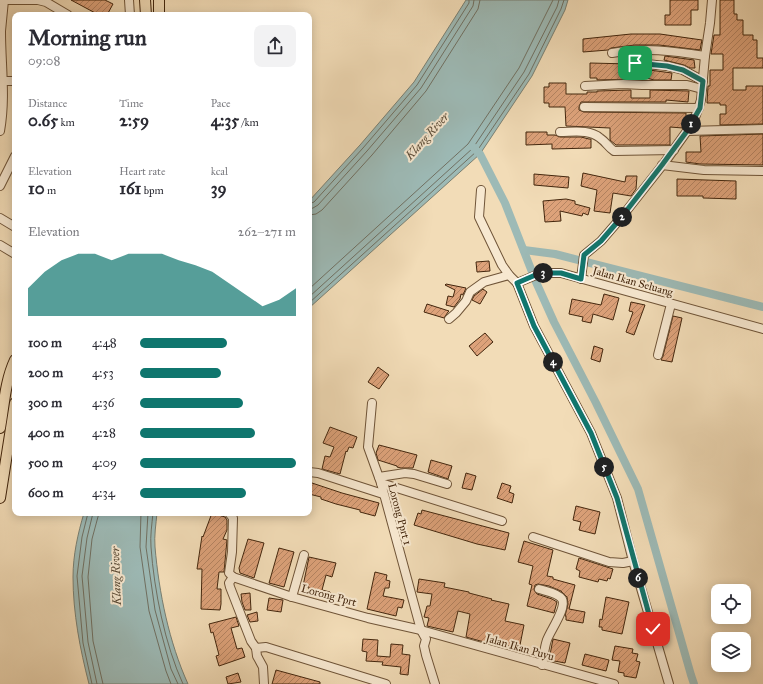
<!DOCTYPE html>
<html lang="en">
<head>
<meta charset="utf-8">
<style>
	body { margin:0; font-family:"IM FELL Great Primer",serif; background:#f2f2f3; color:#2b2b33; height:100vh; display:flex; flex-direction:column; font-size:15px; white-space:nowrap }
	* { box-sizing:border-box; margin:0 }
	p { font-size:13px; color:#7c7c81 }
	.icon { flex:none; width:22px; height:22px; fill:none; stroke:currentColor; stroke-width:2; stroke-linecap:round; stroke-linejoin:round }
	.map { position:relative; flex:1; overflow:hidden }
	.details { position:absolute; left:12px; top:12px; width:300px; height:504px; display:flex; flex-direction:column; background:#fff; border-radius:8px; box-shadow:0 2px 10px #0003 }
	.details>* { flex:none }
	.controls { position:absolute; left:711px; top:584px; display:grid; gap:8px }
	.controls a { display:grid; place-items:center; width:40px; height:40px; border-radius:8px; background:#fff; box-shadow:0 2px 10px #0003; font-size:20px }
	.pin { position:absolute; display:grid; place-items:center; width:34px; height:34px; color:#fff; margin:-17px; border-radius:8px; box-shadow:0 2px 6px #0006 }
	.km { position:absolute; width:20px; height:20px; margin:-10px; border-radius:50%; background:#222; color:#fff; font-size:11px; line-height:20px; text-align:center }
	.round { display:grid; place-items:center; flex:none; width:42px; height:42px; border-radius:8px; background:#f2f2f3 }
	.head { display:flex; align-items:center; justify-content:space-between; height:68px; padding:0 16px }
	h1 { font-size:22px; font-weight:700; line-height:30px }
	.figures { display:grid; grid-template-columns:repeat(3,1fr); gap:6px; height:68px; padding:4px 16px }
	.figures div { display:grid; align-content:center }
	.figures b { font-size:17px; font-weight:700 }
	.figures small { font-size:11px; font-weight:400 }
	.figures p { font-size:11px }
	.chart { height:112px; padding:8px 16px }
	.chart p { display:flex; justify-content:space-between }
	.chart svg { width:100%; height:72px; margin-top:4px; fill:#0f766e; opacity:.7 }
	ul { padding:0 16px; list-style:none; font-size:13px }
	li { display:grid; grid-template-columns:64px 48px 1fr; align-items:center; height:30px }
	li i { height:10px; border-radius:5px; background:#0f766e }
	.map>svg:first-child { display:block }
</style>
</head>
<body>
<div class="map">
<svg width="763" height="684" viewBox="0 0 763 684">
	<defs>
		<pattern id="building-hatch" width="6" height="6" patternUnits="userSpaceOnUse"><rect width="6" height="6" fill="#dda27a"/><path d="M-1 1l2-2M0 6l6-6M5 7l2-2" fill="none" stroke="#b58462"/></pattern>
	</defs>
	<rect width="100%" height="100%" fill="#f2dcb7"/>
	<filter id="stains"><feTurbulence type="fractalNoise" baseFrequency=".005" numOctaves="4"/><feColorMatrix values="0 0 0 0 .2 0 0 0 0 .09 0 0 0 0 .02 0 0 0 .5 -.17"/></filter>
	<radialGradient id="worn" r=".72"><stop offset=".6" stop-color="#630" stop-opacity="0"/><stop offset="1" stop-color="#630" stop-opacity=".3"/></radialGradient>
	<g fill="#9dbab6" stroke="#797f72">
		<polygon points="466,0 568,0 565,10 532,76 480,154 309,308 309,201 360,145 414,82"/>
		<path d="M84,513H157C156,524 154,536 155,547C159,593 169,642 188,684H89C80,649 73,613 73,577C73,555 78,533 84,513Z"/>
	</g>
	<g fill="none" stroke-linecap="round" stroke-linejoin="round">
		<g stroke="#707062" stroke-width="1">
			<polyline points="309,204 314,202 363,148 417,85 469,3 469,0"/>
			<polyline points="309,209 313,208 318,205 367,151 421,88 473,6 474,0"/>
			<polyline points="309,215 316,214 322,210 372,155 426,91 478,9 480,0"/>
			<polyline points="309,289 468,144 519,68 553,0"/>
			<polyline points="309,297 473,148 524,72 557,7 559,0"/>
			<polyline points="309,303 477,151 529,74 561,9 564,0"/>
			<polyline points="88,513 82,537 77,576 83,643 92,684"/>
			<polyline points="93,513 87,538 82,576 88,642 97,684"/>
			<polyline points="99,513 92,539 88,577 93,641 103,684"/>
			<polyline points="141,513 140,547 149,611 166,671 171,684"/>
			<polyline points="148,513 146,547 155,610 171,669 178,684"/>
			<path d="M153,513C152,524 150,536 151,547C154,590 165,645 183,684"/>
		</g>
		<g stroke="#9dbab6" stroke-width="8">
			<polyline points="473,147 480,154 505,203 536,282 554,322 596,403 638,489 691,675 694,684"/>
			<polyline points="524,250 555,254 763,307"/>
		</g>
	</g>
	<g fill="url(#building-hatch)" stroke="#43260d">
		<polygon points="71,0 105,0 113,4 107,15 99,15"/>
		<polygon points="670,0 698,0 698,10 691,10 691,25 665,25 665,15 670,15"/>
		<polygon points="720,0 734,0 734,14 737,14 737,20 743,20 743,35 753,35 753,40 757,40 757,58 763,58 763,68 733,68 733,90 746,90 746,86 763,86 763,124 720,125 720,114 726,114 726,105 720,105 720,103 707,103 708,86 710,86 710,70 723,70 723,54 711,54 714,35 720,35"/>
		<polygon points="631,34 660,34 702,40 700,50 659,45 635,45 611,48 608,50 583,52 583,39"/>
		<polygon points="665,56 694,60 695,68 690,68 684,65 664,60"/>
		<polygon points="590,63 630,64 632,67 634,68 672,73 671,80 654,80 643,77 635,77 635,79 597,80 597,78 590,78"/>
		<polygon points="549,83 566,83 566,94 587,94 587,92 597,92 597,91 631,90 631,98 650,98 650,90 689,91 688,102 666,100 666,102 581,102 579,107 579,110 584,112 686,113 686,122 683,128 670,127 670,145 616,145 610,140 610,128 566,126 565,107 549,107 549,103 544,103 544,87 549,87"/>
		<polygon points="526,132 547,132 547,135 555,135 560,137 581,137 589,139 591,139 591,148 552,149 552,144 526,145"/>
		<polygon points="763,134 763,165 700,164 686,162 686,152 701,152 700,136"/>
		<polygon points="583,173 625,182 626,176 637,176 636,189 631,196 613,193 610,213 594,211 597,190 581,186"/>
		<polygon points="534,174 569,177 568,188 534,185"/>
		<polygon points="677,179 736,181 736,199 703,198 703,196 677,196"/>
		<polygon points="566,199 575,201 575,204 590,208 588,215 583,213 582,216 560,211 561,221 545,222 543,201"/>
		<polygon points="489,261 490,271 477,272 476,262"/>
		<polygon points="446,284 466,288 463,295 461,294 460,299 454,307 446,305 448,296 453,297 455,290 445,285"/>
		<polygon points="483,289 487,292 480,304 472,300 474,296"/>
		<polygon points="604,294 619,298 613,320 593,314 591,323 582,321 583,317 569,314 572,299 601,305"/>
		<polygon points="631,302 645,305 634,335 626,332 633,312 629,311"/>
		<polygon points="427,304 449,311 448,312 444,318 424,312"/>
		<polygon points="673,316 682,318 672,362 661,360 663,356"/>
		<polygon points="485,333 493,342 477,356 469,346"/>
		<polygon points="594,346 603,349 600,362 591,359"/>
		<polygon points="378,367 389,375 379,389 368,382"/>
		<polygon points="330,427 357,437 353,448 349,447 347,452 346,451 340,474 322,469 325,456 330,457 334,447 323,443"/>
		<polygon points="379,445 417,455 413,468 401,468 397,467 397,466 378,460 376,453"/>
		<polygon points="431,460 452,466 448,479 428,472"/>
		<polygon points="466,473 476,476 472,490 462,488"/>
		<polygon points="309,482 342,493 379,503 375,516 360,512 360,510 336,504 321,499 321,497 309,494"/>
		<polygon points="502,483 511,486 509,492 514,494 512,503 497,498"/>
		<polygon points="576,506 600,512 595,534 579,530 581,522 573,520"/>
		<polygon points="422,510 509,533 505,550 477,544 414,525 418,513 421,514"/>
		<polygon points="212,513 225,517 227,520 227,530 223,539 227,540 224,572 219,572 217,589 221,589 221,604 220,610 201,609 202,569 197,569 202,536 203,537"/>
		<polygon points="248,539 264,543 254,578 240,573 239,568"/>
		<polygon points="524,541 553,550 547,576 553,577 553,579 575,585 569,609 585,612 583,623 566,620 566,616 565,616 568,604 567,597 561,591 549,586 538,584 535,585 534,590 537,594 552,599 557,602 554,613 527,606 532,585 529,584 533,566 518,562"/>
		<polygon points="279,548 294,552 284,587 269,583"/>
		<polygon points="309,557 336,563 332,577 326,575 322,590 330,592 329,599 308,594 309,587 303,586"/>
		<polygon points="579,558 613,569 610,579 608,578 607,581 599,579 598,582 579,577 580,571 576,569"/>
		<polygon points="375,572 387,575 386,580 390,581 389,588 385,588 383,596 404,600 402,608 398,607 396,616 367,609"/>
		<polygon points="419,579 445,583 444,587 469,592 469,593 492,599 491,600 509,604 505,621 524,625 519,650 509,648 509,646 484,642 466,637 470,614 458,611 453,632 427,626 429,618 424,617 427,606 430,606 432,594 417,592"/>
		<polygon points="250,593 251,610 245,610 242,602 241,594"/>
		<polygon points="606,597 629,602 622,634 602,630 602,627 599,627 600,619 602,620"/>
		<polygon points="269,598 283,600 281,612 267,610"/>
		<polygon points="257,612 258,621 250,622 247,615"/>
		<polygon points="236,617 239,626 231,628 237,649 242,648 245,657 219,666 216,656 219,655 213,632 211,633 209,624"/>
		<polygon points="363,639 378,640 377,656 390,657 391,644 403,645 402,654 410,655 408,675 400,674 401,667 382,665 383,662 366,661 367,652 362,651"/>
		<polygon points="553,639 570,643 565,663 549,660"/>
		<polygon points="615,646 633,649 632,653 638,654 636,661 640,662 636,678 624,676 624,673 618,672 620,661 612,660"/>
		<polygon points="585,654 609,660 606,671 582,665"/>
		<polygon points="276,670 320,682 320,684 272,684"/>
		<polygon points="238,673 241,682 228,684 226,677"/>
	</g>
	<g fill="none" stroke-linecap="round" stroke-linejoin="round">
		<defs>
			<g id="minor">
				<polyline points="6,0 38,0 46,2 68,15"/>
				<polyline points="129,0 130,15"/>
				<path d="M612,53C644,47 673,51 705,56"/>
				<polyline points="635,63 667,66 683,70 703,81"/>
				<polyline points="3,81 15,81"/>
				<polyline points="585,86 623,84 642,85 687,85 702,89"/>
				<polyline points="584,107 699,108"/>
				<path d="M0,131C6,98 1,65 1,31C2,21 3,10 4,0"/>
				<polyline points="687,131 763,129"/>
				<path d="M560,132C574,132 589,129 600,138C606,142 608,147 614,151L674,150"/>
				<polyline points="662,165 704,170 763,171"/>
				<polyline points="0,186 15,156"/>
				<polyline points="481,190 479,217 502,265 509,275 517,283"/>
				<polyline points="0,218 15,227"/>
				<polyline points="0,245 15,254"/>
				<polyline points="581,279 584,255 601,241 620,219 665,162 687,131 696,115 701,100 705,56 710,23 712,0"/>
				<polyline points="449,319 456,313 466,301 470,292 484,282 509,275"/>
				<polyline points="658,355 671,304"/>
				<polyline points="372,403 368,447 381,483 421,630 426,639 424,646 426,655 435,684"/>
				<polyline points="309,472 318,473 383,494"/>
				<polyline points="379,477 405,473 414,474 447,484"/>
				<polyline points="381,483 502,521"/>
				<polyline points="229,513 233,518 232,552 229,573 233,577"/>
				<polyline points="533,537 609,562 623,563 633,561"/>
				<polyline points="233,577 292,597 368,618 421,630 614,684"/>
				<polyline points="233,577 229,583 230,587 251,641 256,648 257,656 263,667 264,684"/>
				<path d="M539,589C545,591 558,593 562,599C567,608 550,631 547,640C544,648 544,657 542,665"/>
				<polyline points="292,597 304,555"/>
				<polyline points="256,648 266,647 386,684"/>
				<polyline points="669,684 633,561 617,498 591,433 534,326 517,283 541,273 561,273 763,329"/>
			</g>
			<g id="major">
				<polyline points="145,0 146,15"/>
				<polyline points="159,15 159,0"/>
				<path d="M0,428C4,406 5,381 15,360"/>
				<polyline points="0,498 15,403"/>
			</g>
		</defs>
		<use href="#minor" stroke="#6f5438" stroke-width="10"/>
		<use href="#major" stroke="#43260d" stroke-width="12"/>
		<use href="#minor" stroke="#f7e8d0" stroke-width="8"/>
		<use href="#major" stroke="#f2dcb7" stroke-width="10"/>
	</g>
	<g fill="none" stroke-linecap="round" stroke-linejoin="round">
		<defs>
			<polyline id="route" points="635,63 667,66 683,70 703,81 700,108 687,131 662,165 620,219 601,241 584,255 581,279 561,273 540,273 517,283 534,326 591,433 617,498 653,629"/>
		</defs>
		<use href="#route" stroke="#fff" stroke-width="8"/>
		<use href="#route" stroke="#0f766e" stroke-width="5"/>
	</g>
	<g text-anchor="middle" stroke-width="4" stroke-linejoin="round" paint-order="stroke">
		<g font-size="11" fill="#43260d" stroke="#f7e8d0">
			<text transform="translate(633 281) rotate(16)" y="4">Jalan Ikan Seluang</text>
			<text transform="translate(400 514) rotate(75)" y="4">Lorong Pprt 1</text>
			<text transform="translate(329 595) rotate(15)" y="4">Lorong Pprt</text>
			<text transform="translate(520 647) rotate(16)" y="4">Jalan Ikan Puyu</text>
		</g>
		<g font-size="12" font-style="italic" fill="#5a4b37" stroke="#f7e8d0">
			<text transform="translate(427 136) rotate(-48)" y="4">Klang River</text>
			<text transform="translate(116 576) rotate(-92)" y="4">Klang River</text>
		</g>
	</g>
	<rect width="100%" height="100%" filter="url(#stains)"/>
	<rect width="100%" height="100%" fill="url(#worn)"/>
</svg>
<div class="controls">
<a><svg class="icon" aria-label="locate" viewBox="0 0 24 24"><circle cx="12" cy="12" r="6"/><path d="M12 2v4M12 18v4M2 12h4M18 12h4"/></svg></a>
<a><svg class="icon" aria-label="layers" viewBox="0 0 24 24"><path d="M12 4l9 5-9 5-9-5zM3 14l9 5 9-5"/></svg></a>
</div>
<div class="pin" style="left:635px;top:63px;background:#1e9e55"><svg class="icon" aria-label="arrive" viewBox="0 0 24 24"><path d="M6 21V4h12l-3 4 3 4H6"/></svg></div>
<div class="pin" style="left:653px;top:629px;background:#d93025"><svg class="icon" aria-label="check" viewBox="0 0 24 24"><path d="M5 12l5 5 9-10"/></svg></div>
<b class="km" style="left:691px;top:124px">1</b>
<b class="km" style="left:622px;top:217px">2</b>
<b class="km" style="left:543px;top:273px">3</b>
<b class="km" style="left:553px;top:362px">4</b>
<b class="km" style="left:604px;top:467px">5</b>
<b class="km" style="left:638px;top:578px">6</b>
<section class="details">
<div class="head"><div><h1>Morning run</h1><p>09:08</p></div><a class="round"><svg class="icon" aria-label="share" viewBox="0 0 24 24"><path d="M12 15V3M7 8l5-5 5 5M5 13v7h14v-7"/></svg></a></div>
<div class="figures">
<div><p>Distance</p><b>0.65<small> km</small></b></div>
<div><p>Time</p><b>2:59</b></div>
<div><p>Pace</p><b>4:35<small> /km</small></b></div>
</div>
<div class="figures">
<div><p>Elevation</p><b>10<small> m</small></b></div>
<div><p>Heart rate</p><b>161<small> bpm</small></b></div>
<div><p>kcal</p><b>39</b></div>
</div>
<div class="chart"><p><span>Elevation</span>262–271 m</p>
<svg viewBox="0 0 160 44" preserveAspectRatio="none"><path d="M0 44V27L10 17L20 10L30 6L40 6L50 10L60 6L70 6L80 6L90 10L100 13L110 17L120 24L130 31L140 38L150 34L160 27V44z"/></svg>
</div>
<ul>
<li><b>100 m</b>4:48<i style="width:56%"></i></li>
<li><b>200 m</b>4:53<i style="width:52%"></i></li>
<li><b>300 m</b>4:36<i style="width:66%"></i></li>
<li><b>400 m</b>4:28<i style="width:74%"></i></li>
<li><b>500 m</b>4:09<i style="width:100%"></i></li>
<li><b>600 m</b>4:34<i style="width:68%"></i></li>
</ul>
</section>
</div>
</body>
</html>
